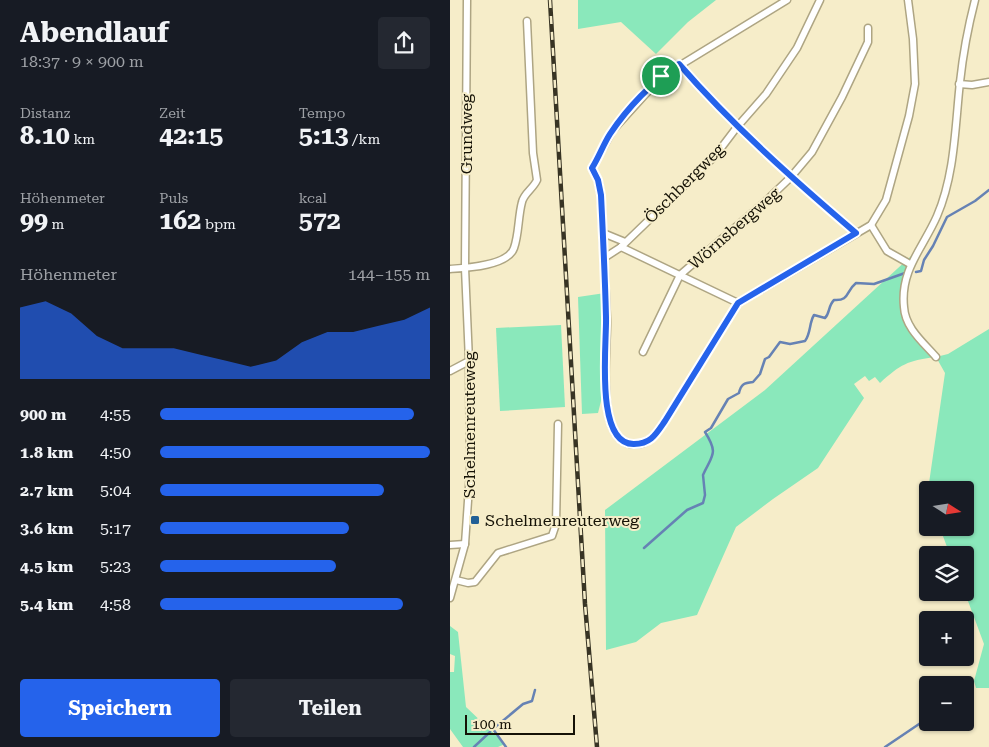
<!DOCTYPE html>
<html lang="de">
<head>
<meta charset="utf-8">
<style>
	body { margin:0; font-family:"Roboto Serif",serif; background:#242831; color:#f1f3f6; height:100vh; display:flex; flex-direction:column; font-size:19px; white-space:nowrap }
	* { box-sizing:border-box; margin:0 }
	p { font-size:16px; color:#9ea1a6 }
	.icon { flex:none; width:28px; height:28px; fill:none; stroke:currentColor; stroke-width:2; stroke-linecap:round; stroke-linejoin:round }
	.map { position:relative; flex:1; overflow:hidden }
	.side { display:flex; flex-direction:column; background:#171b24; width:450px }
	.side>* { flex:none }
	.needle { width:32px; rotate:102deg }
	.tools { position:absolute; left:469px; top:481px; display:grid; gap:10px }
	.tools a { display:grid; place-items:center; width:55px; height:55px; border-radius:5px; background:#171b24; box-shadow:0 1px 4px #0004; font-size:25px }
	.scale { position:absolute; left:15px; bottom:12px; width:110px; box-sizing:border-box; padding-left:5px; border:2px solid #151206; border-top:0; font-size:14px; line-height:18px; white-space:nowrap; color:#151206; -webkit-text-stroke:4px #f6edc9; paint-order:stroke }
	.pin { position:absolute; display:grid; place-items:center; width:42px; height:42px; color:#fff; margin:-21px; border:2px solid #fff; border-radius:50%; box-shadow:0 1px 5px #0007 }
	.round { display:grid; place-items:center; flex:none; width:52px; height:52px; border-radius:5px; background:#242831 }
	.overview { display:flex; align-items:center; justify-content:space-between; height:85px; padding:0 20px }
	h1 { font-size:28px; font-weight:700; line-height:38px }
	.stats { display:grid; grid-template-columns:repeat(3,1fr); gap:8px; height:85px; padding:5px 20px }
	.stats div { display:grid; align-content:center }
	.stats b { font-size:25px; font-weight:700 }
	.stats small { font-size:14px; font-weight:400 }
	.stats p { font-size:14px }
	.chart { height:140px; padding:10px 20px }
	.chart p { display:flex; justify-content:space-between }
	.chart svg { width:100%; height:90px; margin-top:5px; fill:#2563eb; opacity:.7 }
	.cta { display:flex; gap:10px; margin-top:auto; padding:10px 20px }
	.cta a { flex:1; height:58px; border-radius:5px; background:#2563eb; color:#fff; font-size:20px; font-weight:700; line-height:58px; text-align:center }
	.cta a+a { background:#242831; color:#f1f3f6 }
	ul { padding:0 20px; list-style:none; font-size:16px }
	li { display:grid; grid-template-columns:80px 60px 1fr; align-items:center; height:38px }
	li i { height:12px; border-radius:6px; background:#2563eb }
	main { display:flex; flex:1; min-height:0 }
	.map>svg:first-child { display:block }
</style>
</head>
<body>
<main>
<section class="side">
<div class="overview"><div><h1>Abendlauf</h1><p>18:37 · 9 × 900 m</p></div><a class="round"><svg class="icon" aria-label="share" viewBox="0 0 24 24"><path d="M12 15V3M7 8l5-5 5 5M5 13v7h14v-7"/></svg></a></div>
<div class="stats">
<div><p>Distanz</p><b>8.10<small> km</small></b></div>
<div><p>Zeit</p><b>42:15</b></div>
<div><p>Tempo</p><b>5:13<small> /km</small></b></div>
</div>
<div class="stats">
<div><p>Höhenmeter</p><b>99<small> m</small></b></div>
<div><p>Puls</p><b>162<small> bpm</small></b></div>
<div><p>kcal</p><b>572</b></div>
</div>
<div class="chart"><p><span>Höhenmeter</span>144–155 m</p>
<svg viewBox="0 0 160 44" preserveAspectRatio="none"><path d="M0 44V9L10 6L20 12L30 23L40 29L50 29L60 29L70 32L80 35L90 38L100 35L110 26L120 21L130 21L140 18L150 15L160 9V44z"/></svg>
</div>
<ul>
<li><b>900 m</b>4:55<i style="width:94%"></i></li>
<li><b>1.8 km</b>4:50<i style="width:100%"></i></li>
<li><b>2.7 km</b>5:04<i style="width:83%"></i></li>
<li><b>3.6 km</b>5:17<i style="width:70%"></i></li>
<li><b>4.5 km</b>5:23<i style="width:65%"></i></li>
<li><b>5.4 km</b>4:58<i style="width:90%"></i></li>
</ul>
<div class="cta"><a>Speichern</a><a>Teilen</a></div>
</section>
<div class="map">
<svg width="539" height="747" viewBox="0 0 539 747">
	<rect width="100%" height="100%" fill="#f6edc9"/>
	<g fill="#8ae8bb">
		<polygon points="128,0 266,0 238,22 206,54 171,22 128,29"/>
		<path d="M471,247C460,269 451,298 461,322C465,334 478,346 485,357C457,361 451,364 430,383L425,377L419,381L415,376L404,384L414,398L368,468L323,499L286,527L247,615L211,623L186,642L156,650L155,510L315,390Z"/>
		<polygon points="155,293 152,397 148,413 132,414 128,297"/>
		<polygon points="111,325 115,407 50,411 46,328"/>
		<polygon points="539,329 539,688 526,688 524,681 534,644 515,593 515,555 500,555 490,528 515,528 515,490 478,490 495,373 486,357 498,354"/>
		<polygon points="0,626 8,632 16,707 55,744 48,747 13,747 0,729 0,672 4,672 5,656 0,654"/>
	</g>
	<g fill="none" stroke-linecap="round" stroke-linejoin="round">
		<g stroke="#6682b4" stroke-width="2.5">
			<polyline points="466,272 471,271 474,260 483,246 497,217 525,201 539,190"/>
			<path d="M194,548L237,510L253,503L255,495L253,475C262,455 269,454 255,432L261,428L278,399L289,393C291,384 294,383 303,382L310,374L315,359L319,357L330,342L340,344L355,341C361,333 359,323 364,315L375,318C380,313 378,306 384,300C400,301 395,292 406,283L424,284L455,273"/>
			<polyline points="24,747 40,732"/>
			<polyline points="56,747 43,729 73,704 82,701 85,690"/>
			<polyline points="435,747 478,718"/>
		</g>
		<defs>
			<g id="minor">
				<path d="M337,0L211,77L162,131L142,168L148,180L151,195C153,237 155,279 157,320C158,346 145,438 180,444C198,447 206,434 215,421L288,303L421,225L436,200L459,116L465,84L463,39L458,0"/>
				<path d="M229,64C283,126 344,180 406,233"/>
				<polyline points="509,84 522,85 539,82"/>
				<polyline points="421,225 437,251 460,264"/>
				<polyline points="153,233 175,242"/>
				<polyline points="171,247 288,303"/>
				<polyline points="154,258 171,247 265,156 287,127 316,94 347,48 370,0"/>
				<path d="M0,269C15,268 58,266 64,248C69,234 68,217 72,202C74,193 83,189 87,180L83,153L77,21"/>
				<polyline points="193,352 230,275 317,200 341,177 362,152 392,97 418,42 418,28"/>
				<path d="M486,357C474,343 455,328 454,307C450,270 473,248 487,216C505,174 505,127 510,82C513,54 518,27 525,0"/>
				<polyline points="0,371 19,361"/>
				<polyline points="0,545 15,544"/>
				<polyline points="6,580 18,583 25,582 48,553 102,536 106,524 108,424"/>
				<polyline points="0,598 15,544 20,472 19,361 15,268 17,0"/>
			</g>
		</defs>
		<use href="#minor" stroke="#aea583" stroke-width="9"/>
		<use href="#minor" stroke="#fff" stroke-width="6"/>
		<defs>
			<polyline id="rail" points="100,0 135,604 147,747"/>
		</defs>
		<use href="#rail" stroke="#383424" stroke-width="4.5"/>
		<use href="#rail" stroke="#f6edc9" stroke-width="2.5" stroke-dasharray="8" stroke-linecap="butt"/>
	</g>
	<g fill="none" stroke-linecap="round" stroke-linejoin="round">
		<defs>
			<path id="route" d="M229,64C283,126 344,180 406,233L288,303L215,421C206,434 201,444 184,444C144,445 157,342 156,317C155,276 153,236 151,195L148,180L142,168C149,157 153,145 160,134C178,107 203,82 229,64Z"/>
		</defs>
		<use href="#route" stroke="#fff" stroke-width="10"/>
		<use href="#route" stroke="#2563eb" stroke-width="6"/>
	</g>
	<rect fill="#215f96" stroke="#f6edc9" stroke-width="2" x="20" y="515" width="10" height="10" rx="2.5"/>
	<g text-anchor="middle" stroke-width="4" stroke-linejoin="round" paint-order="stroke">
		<g font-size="16" fill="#151206" stroke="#f6edc9">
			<text transform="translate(16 134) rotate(-90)" y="6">Grundweg</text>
			<text transform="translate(234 183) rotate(-45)" y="6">Öschbergweg</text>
			<text transform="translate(284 228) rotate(-41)" y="6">Wörnsbergweg</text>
			<text transform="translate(19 425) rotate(-90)" y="6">Schelmenreuteweg</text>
		</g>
		<g font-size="16" fill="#151206" stroke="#f6edc9" text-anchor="start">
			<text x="35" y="526">Schelmenreuterweg</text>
		</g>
	</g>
</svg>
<div class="tools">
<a><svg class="needle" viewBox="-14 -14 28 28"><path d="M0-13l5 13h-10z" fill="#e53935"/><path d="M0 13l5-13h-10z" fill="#9ea1a6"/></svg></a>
<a><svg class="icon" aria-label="layers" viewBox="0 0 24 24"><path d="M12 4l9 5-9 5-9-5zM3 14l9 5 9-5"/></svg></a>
<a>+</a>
<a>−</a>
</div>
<div class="scale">100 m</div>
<div class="pin" style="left:211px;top:76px;background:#1e9e55"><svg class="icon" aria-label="arrive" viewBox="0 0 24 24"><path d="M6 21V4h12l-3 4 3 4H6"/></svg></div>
</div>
</main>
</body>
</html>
